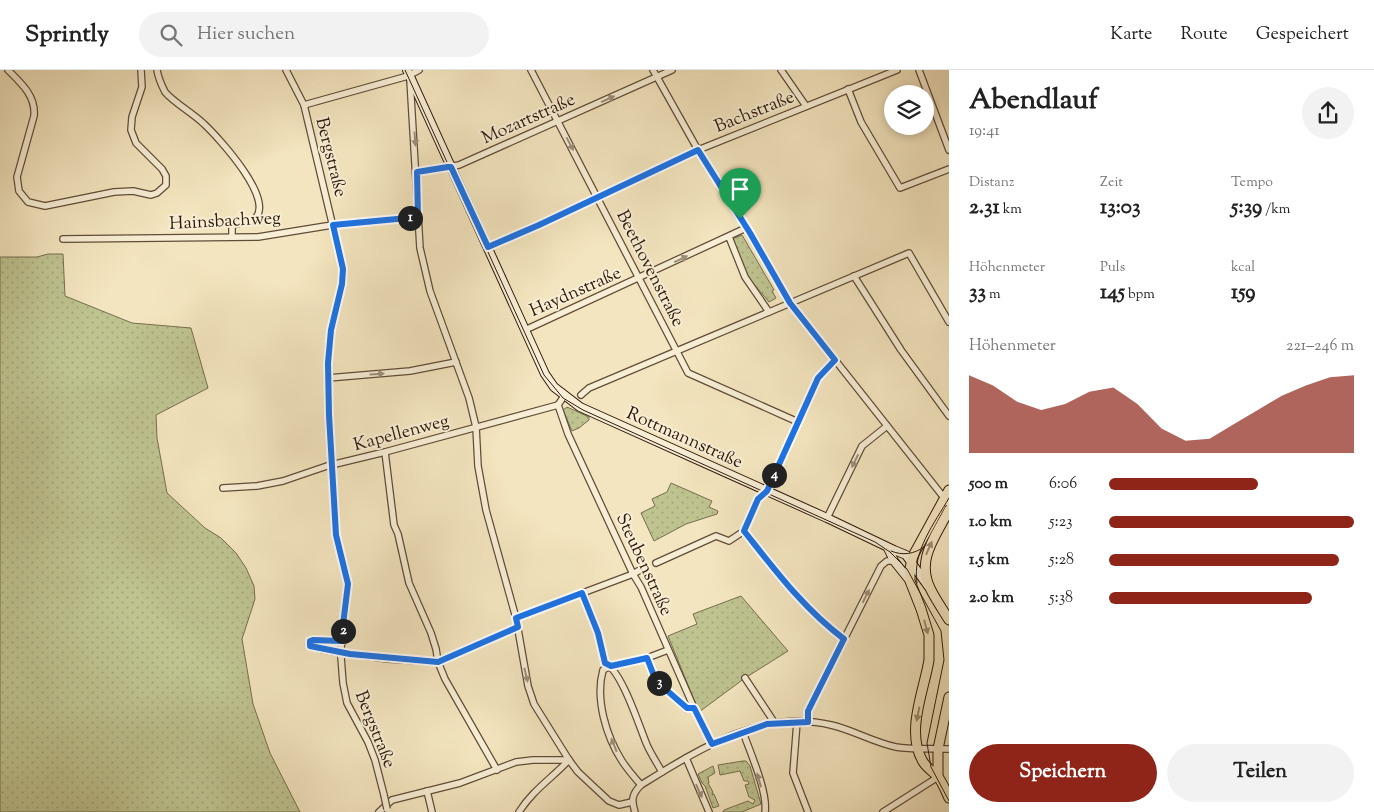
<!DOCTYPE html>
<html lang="de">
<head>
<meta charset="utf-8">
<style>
	body { margin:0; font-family:"Sorts Mill Goudy",serif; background:#f2f2f2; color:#222; height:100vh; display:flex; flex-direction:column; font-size:19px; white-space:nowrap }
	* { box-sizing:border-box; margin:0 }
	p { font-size:16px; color:#767676 }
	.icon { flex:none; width:28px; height:28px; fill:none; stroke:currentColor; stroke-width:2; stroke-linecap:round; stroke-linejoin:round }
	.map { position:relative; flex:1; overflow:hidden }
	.side { display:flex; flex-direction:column; background:#fff; width:425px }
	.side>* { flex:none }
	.tools { position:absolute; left:884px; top:15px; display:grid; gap:10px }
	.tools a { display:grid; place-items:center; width:50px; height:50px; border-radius:50%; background:#fff; box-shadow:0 2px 8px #0003; font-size:25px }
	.pin { position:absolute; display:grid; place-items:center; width:42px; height:42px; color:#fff; margin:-51px -21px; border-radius:50% 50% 50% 0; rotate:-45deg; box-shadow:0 0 5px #0007 }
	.pin .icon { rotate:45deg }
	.km { position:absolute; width:25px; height:25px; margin:-12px; border-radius:50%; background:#222; color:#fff; font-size:14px; line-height:25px; text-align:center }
	.round { display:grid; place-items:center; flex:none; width:52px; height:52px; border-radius:26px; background:#f2f2f2 }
	.headline { display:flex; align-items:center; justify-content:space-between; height:85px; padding:0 20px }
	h1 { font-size:28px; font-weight:700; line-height:38px }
	.figures { display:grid; grid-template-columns:repeat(3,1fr); gap:8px; height:85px; padding:5px 20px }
	.figures div { display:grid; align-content:center }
	.figures b { font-size:21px; font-weight:700 }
	.figures small { font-size:14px; font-weight:400 }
	.figures p { font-size:14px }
	.chart { height:140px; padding:10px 20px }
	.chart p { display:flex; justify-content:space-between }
	.chart svg { width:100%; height:90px; margin-top:5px; fill:#8f2418; opacity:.7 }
	.cta { display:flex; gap:10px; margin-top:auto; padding:10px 20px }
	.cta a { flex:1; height:58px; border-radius:30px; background:#8f2418; color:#fff; font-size:20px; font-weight:700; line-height:58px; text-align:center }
	.cta a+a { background:#f2f2f2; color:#222 }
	ul { padding:0 20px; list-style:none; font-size:16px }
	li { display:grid; grid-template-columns:80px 60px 1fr; align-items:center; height:38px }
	li i { height:12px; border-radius:6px; background:#8f2418 }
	header { display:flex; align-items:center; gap:30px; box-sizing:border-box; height:70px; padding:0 25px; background:#fff; border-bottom:1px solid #e0e0e0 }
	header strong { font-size:24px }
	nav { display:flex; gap:28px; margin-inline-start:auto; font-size:18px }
	.search { width:350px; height:45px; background:#f2f2f2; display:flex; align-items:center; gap:12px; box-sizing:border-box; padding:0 18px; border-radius:28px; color:#767676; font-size:19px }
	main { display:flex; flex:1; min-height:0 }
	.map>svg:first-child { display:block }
</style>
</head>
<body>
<header>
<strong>Sprintly</strong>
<div class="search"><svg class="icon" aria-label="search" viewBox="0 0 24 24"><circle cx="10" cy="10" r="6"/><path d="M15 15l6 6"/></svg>Hier suchen</div>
<nav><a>Karte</a><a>Route</a><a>Gespeichert</a></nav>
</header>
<main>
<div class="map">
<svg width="949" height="742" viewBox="0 0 949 742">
	<defs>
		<pattern id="green-dots" width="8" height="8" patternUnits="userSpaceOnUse" patternTransform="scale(1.25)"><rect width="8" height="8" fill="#bec390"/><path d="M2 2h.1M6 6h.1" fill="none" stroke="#a4a77b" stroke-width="1.8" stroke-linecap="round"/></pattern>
	</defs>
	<rect width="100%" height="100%" fill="#f3e5bf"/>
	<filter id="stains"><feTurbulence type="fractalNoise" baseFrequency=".004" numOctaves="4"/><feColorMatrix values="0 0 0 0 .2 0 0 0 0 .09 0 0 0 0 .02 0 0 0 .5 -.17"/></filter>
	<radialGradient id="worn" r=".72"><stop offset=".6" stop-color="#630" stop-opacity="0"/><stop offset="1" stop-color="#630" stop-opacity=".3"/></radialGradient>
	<g fill="url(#green-dots)" stroke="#766e4e">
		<polygon points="742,165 774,220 772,221 776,228 769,232 747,206 732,169"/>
		<polygon points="48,184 63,184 65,226 132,253 191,258 208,318 156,345 157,368 167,423 205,458 221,468 236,483 246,498 254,516 255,529 242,569 253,634 270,683 300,742 0,742 0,187 37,187"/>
		<polygon points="567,337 589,347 589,350 579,358 572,361 563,340"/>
		<polygon points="671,413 712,431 709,437 718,441 717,444 686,454 654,471 641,443 655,436 652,429 667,422"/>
		<polygon points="741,526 788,581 745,608 699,642 668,566 697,554 693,544"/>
		<polygon points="743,691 746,691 750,696 761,734 742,742 723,742 724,740 748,731 753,734 755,730 749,727 745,715 749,714 748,711 744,711 740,701 720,705 718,695"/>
		<polygon points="713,696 715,703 708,707 709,713 708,713 713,722 712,725 714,724 719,736 713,738 705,716 702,713 698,704"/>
	</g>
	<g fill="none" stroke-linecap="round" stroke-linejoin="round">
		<defs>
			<g id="minor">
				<path d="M8,0C21,13 36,26 34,46L17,107L19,121L28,132L45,136L114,122L133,121L151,125L157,123L166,115V106L162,99L136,73L131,60L132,47L142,17L141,0"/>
				<path d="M157,0C158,7 162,16 165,22C173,32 194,44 204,54C218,67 279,133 253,150C247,153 240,153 234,154L232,158V167"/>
				<polyline points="286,0 304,35 343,199 342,214 331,261 328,293 329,345 336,465 348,514 341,578"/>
				<polyline points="531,0 688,303 798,352"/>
				<polyline points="653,0 698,80 749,163 790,233 949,434"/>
				<polyline points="781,0 806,36"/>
				<polyline points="919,0 949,80"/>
				<polyline points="410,10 420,178 430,221 469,328 476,357 478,396 486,440 516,548 528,616 534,634 569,690 578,702 609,731 619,735 632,732"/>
				<polyline points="848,19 861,52 900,118 949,99"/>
				<polyline points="304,35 408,6 419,0"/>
				<polyline points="417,102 459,95 672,0"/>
				<polyline points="729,167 745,207 769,242"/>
				<polyline points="63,169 258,167 326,156 418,147"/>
				<polyline points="488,177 539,155 698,80 897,0"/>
				<polyline points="854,206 901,280 949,346"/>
				<polyline points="525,260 746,158"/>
				<polyline points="328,308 410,301 456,292"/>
				<polyline points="581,325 589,318 909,183 949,252"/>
				<polyline points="564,326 558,335 568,364 633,504 641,517 694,638 712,674"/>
				<polyline points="385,382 394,455 398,464 409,513 431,563 436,579 438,592 445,609 497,700"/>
				<polyline points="223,418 257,416 283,411 327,396 385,382 558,335"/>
				<polyline points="827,448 862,376 887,356"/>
				<path d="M744,461C775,500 804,539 844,569"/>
				<polyline points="656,493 716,466 729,471 744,461 758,429 767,421 818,308 835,290"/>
				<path d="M583,523L598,563L605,593C622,601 639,656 647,675C651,684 657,693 662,702"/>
				<polyline points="516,548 633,504 645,497"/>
				<polyline points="341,571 311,570 309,574 320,579 336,582 388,589 438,592 518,557"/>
				<polyline points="341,587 343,613 347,633 368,672 375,690 384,725"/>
				<polyline points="647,588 656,611 687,639 694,638"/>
				<polyline points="745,608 774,652"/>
				<polyline points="797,652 793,703 808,742"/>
				<polyline points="808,652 808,641 881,496 887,491 894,491"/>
				<path d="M743,662C750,682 768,722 765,742"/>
				<polyline points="686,688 709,742"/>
				<path d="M641,715C634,707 627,699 622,691C606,666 595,629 603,600L611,596L647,588L668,580"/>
				<polyline points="427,721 432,742"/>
				<polyline points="379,742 392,730 460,713 516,692 533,690 569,690"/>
				<path d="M519,742C532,721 552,708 569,690"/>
				<path d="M635,742C631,730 632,724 641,715C696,681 762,638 831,655C853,660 873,672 896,677C913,680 931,678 949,679"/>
				<polyline points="883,742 938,707"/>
			</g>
			<g id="secondary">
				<polyline points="407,0 545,304 554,317 580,337 827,448 894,480 906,485 928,516"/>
				<polyline points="888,478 894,491 910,511"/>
			</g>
			<g id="primary">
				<path d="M949,420L913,486L910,498V511L921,539L929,565V590C924,621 906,660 922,690C926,698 933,701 938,707C943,713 946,722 949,728"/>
				<path d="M949,440C936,466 915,490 931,520C936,530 943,540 949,550"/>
				<polyline points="938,707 938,679 949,627"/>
			</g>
		</defs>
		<use href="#minor" stroke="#604c38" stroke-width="8"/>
		<use href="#secondary" stroke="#2f190b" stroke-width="10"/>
		<use href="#primary" stroke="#2f190b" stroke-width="11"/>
		<use href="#minor" stroke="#f7eed5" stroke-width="5.5"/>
		<use href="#secondary" stroke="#f7eed5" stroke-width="8"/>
		<use href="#primary" stroke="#f3e5bf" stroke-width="9"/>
		<g stroke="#2f190b" stroke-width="1">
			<polyline points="405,0 544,305 563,328 583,340 875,472 890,482 907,499 941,561 944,590 927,673 931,697 949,731"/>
			<path d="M891,481C903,486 914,484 924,477"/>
			<path d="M917,513C912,481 934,454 949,428"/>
		</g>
		<defs>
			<g id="minor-bridge">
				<polyline points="341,587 341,578"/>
				<polyline points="384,725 387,739"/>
			</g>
		</defs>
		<use href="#minor-bridge" stroke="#604c38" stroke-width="8" stroke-linecap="butt"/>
		<use href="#minor-bridge" stroke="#f7eed5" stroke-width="5.5"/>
	</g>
	<defs><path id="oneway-solid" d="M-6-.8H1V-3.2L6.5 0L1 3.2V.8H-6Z" transform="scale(1.25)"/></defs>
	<g fill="#9d8e7a">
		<use href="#oneway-solid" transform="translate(608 29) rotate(-24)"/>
		<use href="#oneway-solid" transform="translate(415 69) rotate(86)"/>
		<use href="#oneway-solid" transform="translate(570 74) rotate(62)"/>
		<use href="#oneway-solid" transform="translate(681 189) rotate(-25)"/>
		<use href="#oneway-solid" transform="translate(377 304) rotate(-4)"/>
		<use href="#oneway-solid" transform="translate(855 391) rotate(116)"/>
		<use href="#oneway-solid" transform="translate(866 526) rotate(-63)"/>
		<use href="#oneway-solid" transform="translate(526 605) rotate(77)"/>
		<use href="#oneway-solid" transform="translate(614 675) rotate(-112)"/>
		<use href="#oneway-solid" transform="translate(759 710) rotate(-106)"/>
		<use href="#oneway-solid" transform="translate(699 721) rotate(66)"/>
	</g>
	<g fill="#9b896e">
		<use href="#oneway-solid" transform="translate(929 478) rotate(-66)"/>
		<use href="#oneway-solid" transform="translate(926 557) rotate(75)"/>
		<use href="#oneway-solid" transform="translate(918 644) rotate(101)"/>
	</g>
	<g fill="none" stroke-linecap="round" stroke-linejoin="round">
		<defs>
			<path id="route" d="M698,80L750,163L790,233L835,290L818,308L767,421L758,429L744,461C775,500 804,539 844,569L808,641V652L767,654L712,674L694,638H687L656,611L647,588L611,596L605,593L598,563L582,523L516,548L518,557L438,592L350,584L310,576V571L313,570L341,571L348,514L336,465L329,345L328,293L331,260L342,214L343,199L333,155L418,147L417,102L448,97H451L488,177L539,155Z"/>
		</defs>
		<use href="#route" stroke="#fff" stroke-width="10"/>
		<use href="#route" stroke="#1a73e8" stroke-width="6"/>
	</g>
	<g text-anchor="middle" stroke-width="4" stroke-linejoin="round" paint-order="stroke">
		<g font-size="18" fill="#2f190b" stroke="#f7eed5">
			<text transform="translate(754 41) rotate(-22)" y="6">Bachstraße</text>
			<text transform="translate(528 48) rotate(-24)" y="6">Mozartstraße</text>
			<text transform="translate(332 87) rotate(76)" y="6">Bergstraße</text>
			<text transform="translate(225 150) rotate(-3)" y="6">Hainsbachweg</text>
			<text transform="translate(651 198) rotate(63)" y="6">Beethovenstraße</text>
			<text transform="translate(575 221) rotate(-24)" y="6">Haydnstraße</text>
			<text transform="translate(401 362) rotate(-15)" y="6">Kapellenweg</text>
			<text transform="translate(685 367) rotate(24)" y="6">Rottmannstraße</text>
			<text transform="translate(645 494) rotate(65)" y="6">Steubenstraße</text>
			<text transform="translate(376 659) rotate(68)" y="6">Bergstraße</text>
		</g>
	</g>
	<rect width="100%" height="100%" filter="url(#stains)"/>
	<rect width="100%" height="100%" fill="url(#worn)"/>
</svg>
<div class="tools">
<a><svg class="icon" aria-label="layers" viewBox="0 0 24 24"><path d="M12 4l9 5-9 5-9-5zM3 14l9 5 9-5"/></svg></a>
</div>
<div class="pin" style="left:740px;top:149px;background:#1e9e55"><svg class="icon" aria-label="arrive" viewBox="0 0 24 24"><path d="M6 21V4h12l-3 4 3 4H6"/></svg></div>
<b class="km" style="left:410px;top:148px">1</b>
<b class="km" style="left:343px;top:561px">2</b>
<b class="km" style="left:659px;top:613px">3</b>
<b class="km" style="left:774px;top:405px">4</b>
</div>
<section class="side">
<div class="headline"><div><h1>Abendlauf</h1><p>19:41</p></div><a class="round"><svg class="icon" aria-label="share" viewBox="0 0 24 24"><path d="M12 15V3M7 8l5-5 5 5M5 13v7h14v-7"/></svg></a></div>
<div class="figures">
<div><p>Distanz</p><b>2.31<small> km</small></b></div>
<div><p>Zeit</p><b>13:03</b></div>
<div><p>Tempo</p><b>5:39<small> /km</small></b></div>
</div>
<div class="figures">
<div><p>Höhenmeter</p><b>33<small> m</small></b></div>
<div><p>Puls</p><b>145<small> bpm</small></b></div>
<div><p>kcal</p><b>159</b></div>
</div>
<div class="chart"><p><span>Höhenmeter</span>221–246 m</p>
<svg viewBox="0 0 160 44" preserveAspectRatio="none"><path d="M0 44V6L10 11L20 19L30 23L40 20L50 14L60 12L70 20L80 32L90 38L100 37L110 30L120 23L130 16L140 11L150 7L160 6V44z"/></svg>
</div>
<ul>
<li><b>500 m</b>6:06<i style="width:61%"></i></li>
<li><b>1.0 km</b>5:23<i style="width:100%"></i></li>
<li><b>1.5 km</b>5:28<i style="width:94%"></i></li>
<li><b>2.0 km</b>5:38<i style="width:83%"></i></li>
</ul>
<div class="cta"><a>Speichern</a><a>Teilen</a></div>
</section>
</main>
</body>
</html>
